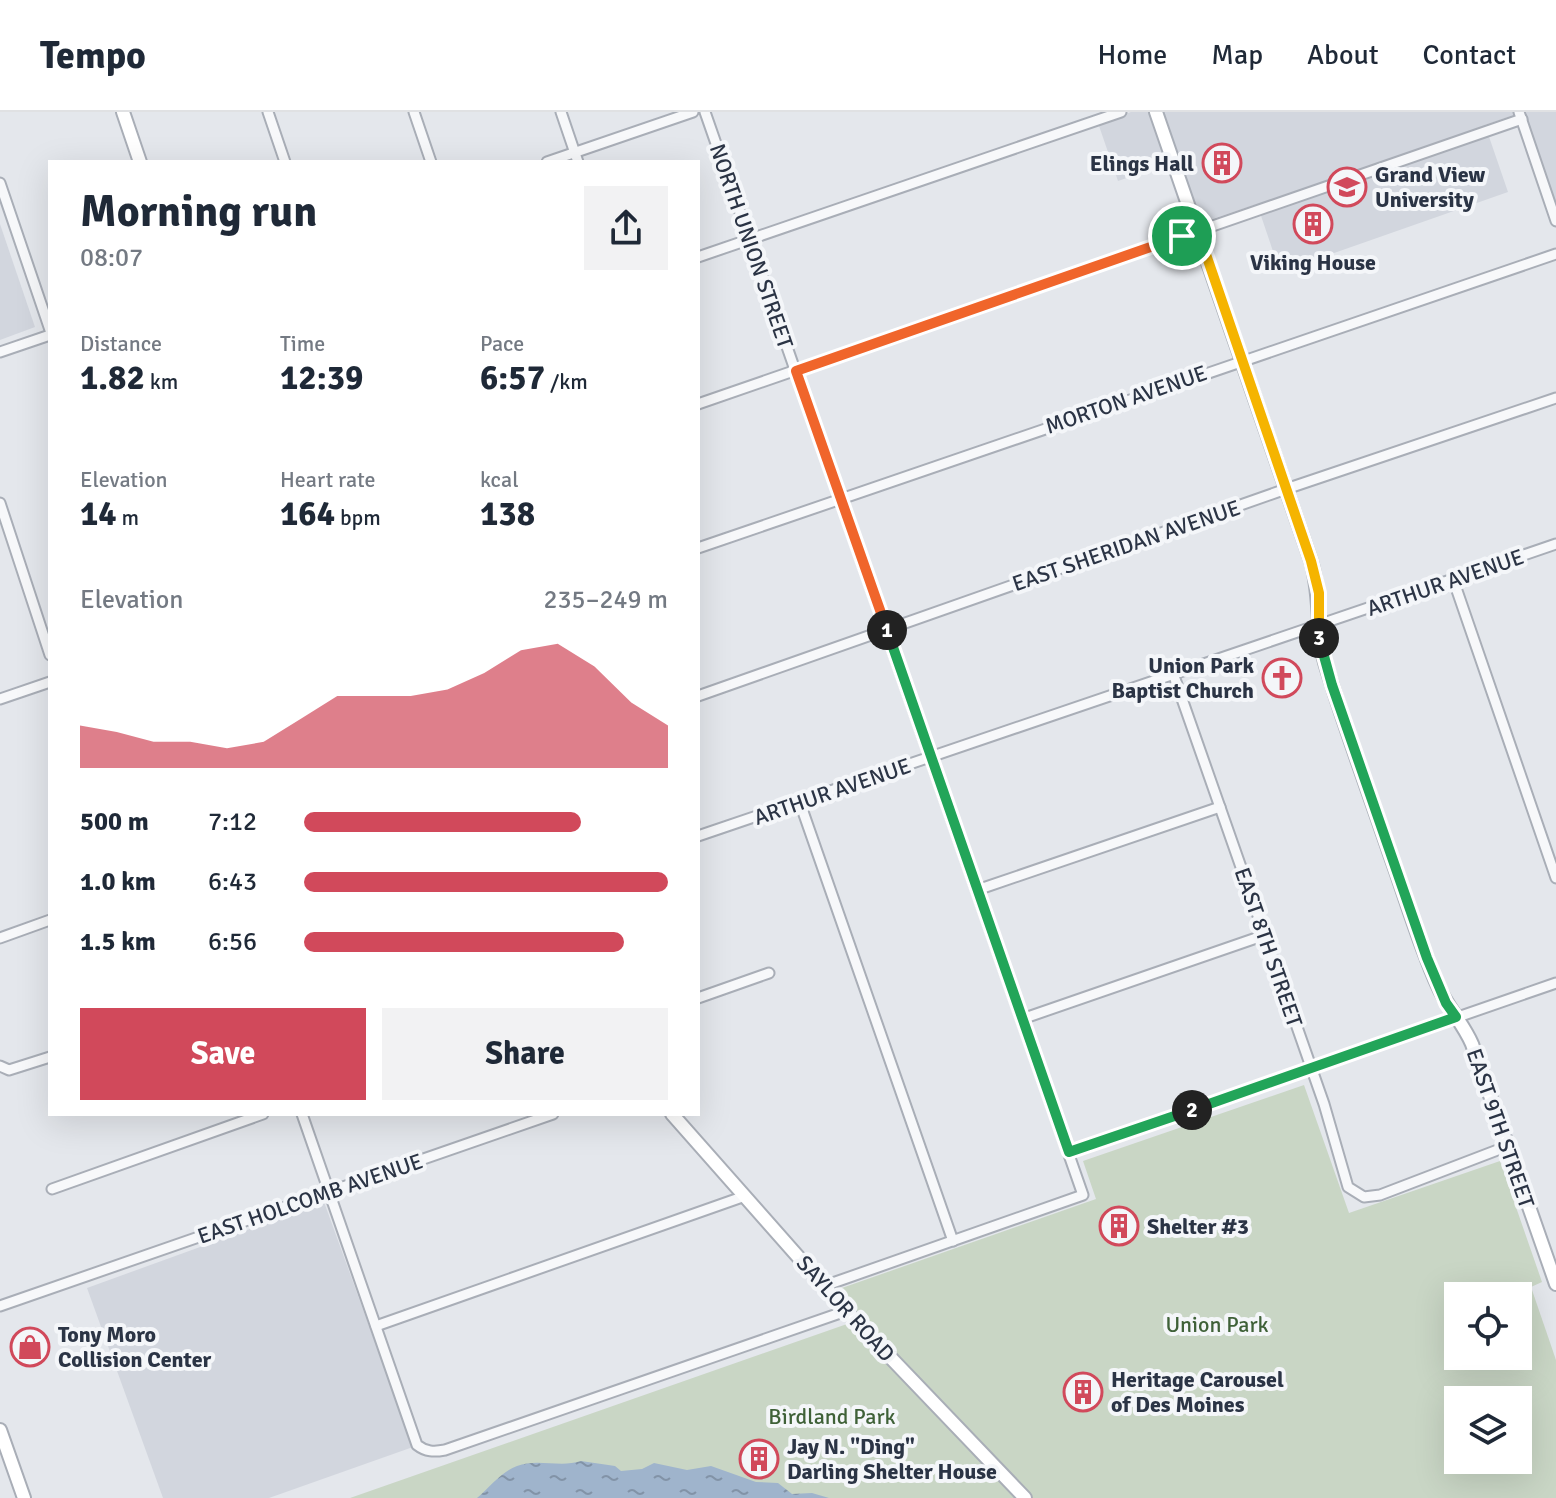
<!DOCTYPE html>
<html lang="en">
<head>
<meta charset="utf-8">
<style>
	body { margin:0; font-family:Signika,sans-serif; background:#f2f2f3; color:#1f2937; height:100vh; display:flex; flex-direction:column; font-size:30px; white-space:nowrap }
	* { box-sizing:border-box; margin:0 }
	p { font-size:26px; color:#747a83 }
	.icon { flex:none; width:44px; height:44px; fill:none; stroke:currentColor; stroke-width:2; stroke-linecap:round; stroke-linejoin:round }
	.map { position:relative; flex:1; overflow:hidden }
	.panel { position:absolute; left:48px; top:48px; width:652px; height:956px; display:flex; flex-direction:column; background:#fff; border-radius:0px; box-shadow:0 8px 32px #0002 }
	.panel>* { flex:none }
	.fabs { position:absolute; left:1444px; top:1170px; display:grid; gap:16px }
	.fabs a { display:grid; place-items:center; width:88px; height:88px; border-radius:0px; background:#fff; box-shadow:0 8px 32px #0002; font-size:40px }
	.pin { position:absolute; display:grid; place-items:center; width:68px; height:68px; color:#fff; margin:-34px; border:4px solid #fff; border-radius:50%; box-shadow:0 2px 8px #0007 }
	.km { position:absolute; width:40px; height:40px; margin:-20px; border-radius:50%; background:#222; color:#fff; font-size:22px; line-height:40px; text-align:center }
	.round { display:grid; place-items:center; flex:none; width:84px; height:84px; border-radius:0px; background:#f2f2f3 }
	.overview { display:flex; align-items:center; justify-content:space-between; height:136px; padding:0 32px }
	h1 { font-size:44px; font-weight:700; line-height:60px }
	.metrics { display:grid; grid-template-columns:repeat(3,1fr); gap:12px; height:136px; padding:8px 32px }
	.metrics div { display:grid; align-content:center }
	.metrics b { font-size:34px; font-weight:700 }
	.metrics small { font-size:22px; font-weight:400 }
	.metrics p { font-size:22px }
	.chart { height:224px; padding:16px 32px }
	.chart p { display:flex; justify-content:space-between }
	.chart svg { width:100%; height:144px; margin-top:8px; fill:#d1495b; opacity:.7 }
	.primary-button { display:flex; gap:16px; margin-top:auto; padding:16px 32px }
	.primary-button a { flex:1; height:92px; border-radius:0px; background:#d1495b; color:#fff; font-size:32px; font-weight:700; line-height:92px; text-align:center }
	.primary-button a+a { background:#f2f2f3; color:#1f2937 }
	ul { padding:0 32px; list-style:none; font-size:26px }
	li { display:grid; grid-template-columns:128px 96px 1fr; align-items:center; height:60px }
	li i { height:20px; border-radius:10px; background:#d1495b }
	header { display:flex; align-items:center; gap:48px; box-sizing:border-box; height:112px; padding:0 40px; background:#fff; border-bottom:2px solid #e0e1e3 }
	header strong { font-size:38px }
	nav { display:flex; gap:44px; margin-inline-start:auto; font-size:28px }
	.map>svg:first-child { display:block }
</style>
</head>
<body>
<header>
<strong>Tempo</strong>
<nav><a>Home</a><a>Map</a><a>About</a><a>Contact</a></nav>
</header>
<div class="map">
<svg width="1556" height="1386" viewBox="0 0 1556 1386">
	<defs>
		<pattern id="water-ripples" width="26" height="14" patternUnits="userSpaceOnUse" patternTransform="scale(2)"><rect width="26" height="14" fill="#9fb4cc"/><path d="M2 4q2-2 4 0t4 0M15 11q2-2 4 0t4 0" fill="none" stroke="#8293a7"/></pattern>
	</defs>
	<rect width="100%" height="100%" fill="#e4e7ec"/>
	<g fill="#d2d6de">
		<polygon points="1131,0 1556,0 1556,98 1522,0 1485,13 1508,80 1280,160 1257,92 1206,109 1201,108 1179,48 1118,69 1098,11"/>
		<polygon points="0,112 35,215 0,228"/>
		<polygon points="324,1090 413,1335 269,1386 163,1386 87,1176"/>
	</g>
	<path fill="#c9d6c5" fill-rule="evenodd" d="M1304,973L1349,1101L1500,1049L1542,1170L1531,1175L1556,1248V1386H350L847,1212L853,1206L837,1181L839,1177L1096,1087L1083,1049ZM1458,1184H1518V1244H1458ZM1458,1288H1518V1348H1458Z"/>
	<path fill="url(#water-ripples)" d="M581,1349L615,1354L621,1359L642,1357L654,1351L687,1358L711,1354L756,1370L778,1371L792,1382L812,1381L829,1386H477C489,1376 502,1359 517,1354C537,1346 560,1356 581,1349Z"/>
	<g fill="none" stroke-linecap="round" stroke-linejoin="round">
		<defs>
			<g id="street">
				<polyline points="268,0 285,50"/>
				<polyline points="414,0 431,50"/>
				<polyline points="561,0 578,50"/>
				<polyline points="705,0 1083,1083 824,1174"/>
				<polyline points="1519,0 1556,109"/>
				<polyline points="547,50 693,0"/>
				<polyline points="0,71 50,218"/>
				<polyline points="698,145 1121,0"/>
				<polyline points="0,240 50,223"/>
				<polyline points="698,292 1522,7"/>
				<polyline points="0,391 50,543"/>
				<polyline points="698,436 1556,142"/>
				<polyline points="1453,467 1556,766"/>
				<polyline points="1174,564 1324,992 1348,1075 1364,1085 1380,1083 1508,1034"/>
				<polyline points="698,584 1286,377 1556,286"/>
				<polyline points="0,587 50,570"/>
				<polyline points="800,691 953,1129"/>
				<polyline points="698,724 1556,432"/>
				<polyline points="977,778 1220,695"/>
				<polyline points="0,826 50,808"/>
				<polyline points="698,886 769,861"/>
				<polyline points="1022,907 1265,823"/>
				<polyline points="0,954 9,958 50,945"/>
				<path d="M302,1002L417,1333C426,1340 434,1340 445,1338L846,1199"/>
				<polyline points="1069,1040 1556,871"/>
				<polyline points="52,1077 263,1002"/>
				<polyline points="0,1194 553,1002"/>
				<polyline points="376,1214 745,1084"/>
			</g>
			<g id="secondary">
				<polyline points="123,0 140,50"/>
				<path d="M1156,0L1311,449C1322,485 1315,521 1327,557C1346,619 1369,680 1390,742C1406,786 1419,832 1438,874C1447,895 1463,911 1472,932L1556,1172"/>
				<polyline points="672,1002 846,1199 1025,1386"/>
				<polyline points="0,1318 24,1386"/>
			</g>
		</defs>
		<use href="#street" stroke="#a9aeb7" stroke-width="13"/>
		<use href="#secondary" stroke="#a9aeb7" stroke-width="16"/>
		<use href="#street" stroke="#f7f8fa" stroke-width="9"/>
		<use href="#secondary" stroke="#fff" stroke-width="12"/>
	</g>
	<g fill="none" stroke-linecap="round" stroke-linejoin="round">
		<defs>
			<polyline id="split-1" points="887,518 796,259 1182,124"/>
			<polyline id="split-2" points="887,518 1069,1040 1192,998"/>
			<polyline id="split-3" points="1192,998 1456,905 1446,891 1427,846 1332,573 1319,526"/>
			<polyline id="split-4" points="1182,124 1198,119 1311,449 1319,481 1319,526"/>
		</defs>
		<use href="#split-1" stroke="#fff" stroke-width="16"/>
		<use href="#split-2" stroke="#fff" stroke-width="16"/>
		<use href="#split-3" stroke="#fff" stroke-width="16"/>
		<use href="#split-4" stroke="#fff" stroke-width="16"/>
		<use href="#split-1" stroke="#f0652b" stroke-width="10"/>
		<use href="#split-2" stroke="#22a559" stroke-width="10"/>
		<use href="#split-3" stroke="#22a559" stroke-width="10"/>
		<use href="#split-4" stroke="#f5b400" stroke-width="10"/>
	</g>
	<defs>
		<symbol id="building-ring" viewBox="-11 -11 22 22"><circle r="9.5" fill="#f4f6f9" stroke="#d1495b" stroke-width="1.5"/><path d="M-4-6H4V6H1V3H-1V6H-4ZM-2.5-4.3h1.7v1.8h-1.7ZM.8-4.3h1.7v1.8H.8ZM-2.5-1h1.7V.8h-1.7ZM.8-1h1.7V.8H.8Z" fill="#d1495b"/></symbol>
		<symbol id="university-ring" viewBox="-11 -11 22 22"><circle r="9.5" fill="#f4f6f9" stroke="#d1495b" stroke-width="1.5"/><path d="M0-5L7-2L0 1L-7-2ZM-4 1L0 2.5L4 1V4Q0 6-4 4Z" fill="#d1495b"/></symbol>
		<symbol id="church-ring" viewBox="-11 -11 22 22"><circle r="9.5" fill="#f4f6f9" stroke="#d1495b" stroke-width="1.5"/><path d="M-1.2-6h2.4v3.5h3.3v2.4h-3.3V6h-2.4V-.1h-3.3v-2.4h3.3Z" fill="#d1495b"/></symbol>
		<symbol id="shop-ring" viewBox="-11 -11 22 22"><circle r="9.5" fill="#f4f6f9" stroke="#d1495b" stroke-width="1.5"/><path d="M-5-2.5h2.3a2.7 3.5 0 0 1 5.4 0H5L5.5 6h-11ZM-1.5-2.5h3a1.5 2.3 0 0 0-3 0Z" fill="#d1495b"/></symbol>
	</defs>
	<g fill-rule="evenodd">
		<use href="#building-ring" x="1200" y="29" width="44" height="44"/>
		<use href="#university-ring" x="1325" y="53" width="44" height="44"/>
		<use href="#building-ring" x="1291" y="90" width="44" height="44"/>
		<use href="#church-ring" x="1260" y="544" width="44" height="44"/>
		<use href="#building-ring" x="1097" y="1092" width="44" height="44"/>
		<use href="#shop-ring" x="8" y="1213" width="44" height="44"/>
		<use href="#building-ring" x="1061" y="1258" width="44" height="44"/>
		<use href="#building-ring" x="737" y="1325" width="44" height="44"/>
	</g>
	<g text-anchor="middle" stroke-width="8" stroke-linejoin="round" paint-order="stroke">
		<g font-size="22" font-weight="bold" fill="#2b3445" stroke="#f4f6f9" text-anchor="start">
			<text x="1194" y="59" text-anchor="end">Elings Hall</text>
			<text x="1375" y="70">Grand View<tspan x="1375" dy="25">University</tspan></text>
			<text x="1313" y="158" text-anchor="middle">Viking House</text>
			<text x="1254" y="561" text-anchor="end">Union Park<tspan x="1254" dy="25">Baptist Church</tspan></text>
			<text x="1147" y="1122">Shelter #3</text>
			<text x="58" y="1230">Tony Moro<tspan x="58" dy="25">Collision Center</tspan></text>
			<text x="1111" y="1275">Heritage Carousel<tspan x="1111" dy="25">of Des Moines</tspan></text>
			<text x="787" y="1342">Jay N. "Ding"<tspan x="787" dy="25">Darling Shelter House</tspan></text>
		</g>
		<g font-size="22" fill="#2b3445" stroke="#f4f6f9">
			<text transform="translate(752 134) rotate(71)" y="8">NORTH UNION STREET</text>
			<text transform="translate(1126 287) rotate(-19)" y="8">MORTON AVENUE</text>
			<text transform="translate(1126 433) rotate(-19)" y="8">EAST SHERIDAN AVENUE</text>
			<text transform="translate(1445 470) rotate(-19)" y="8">ARTHUR AVENUE</text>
			<text transform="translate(832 679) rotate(-19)" y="8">ARTHUR AVENUE</text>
			<text transform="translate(1269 835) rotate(71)" y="8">EAST 8TH STREET</text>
			<text transform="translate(1501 1016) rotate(71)" y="8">EAST 9TH STREET</text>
			<text transform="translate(310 1086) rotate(-19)" y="8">EAST HOLCOMB AVENUE</text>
			<text transform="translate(846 1196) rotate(48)" y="8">SAYLOR ROAD</text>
		</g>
		<g font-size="22" fill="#3f6138" stroke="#f4f6f9">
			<text x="1217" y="1220">Union Park</text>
			<text x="832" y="1312">Birdland Park</text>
		</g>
	</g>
</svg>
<div class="fabs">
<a><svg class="icon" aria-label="locate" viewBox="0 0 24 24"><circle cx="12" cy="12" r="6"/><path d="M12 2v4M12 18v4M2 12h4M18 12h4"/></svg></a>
<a><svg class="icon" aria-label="layers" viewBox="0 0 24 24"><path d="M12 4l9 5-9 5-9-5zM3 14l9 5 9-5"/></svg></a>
</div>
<div class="pin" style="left:1182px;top:124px;background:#1e9e55"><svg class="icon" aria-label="arrive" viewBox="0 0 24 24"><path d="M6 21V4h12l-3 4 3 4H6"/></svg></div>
<b class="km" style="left:887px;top:518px">1</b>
<b class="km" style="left:1192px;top:998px">2</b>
<b class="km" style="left:1319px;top:526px">3</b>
<section class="panel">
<div class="overview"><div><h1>Morning run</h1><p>08:07</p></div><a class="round"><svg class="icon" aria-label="share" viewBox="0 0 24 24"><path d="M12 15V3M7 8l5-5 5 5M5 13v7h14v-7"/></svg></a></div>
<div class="metrics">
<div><p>Distance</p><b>1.82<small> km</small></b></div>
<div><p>Time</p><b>12:39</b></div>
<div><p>Pace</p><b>6:57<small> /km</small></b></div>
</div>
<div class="metrics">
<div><p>Elevation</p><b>14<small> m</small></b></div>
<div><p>Heart rate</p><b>164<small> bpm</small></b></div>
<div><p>kcal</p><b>138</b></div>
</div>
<div class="chart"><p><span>Elevation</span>235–249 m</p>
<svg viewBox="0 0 160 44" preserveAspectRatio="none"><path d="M0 44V31L10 33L20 36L30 36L40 38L50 36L60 29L70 22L80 22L90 22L100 20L110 15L120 8L130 6L140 13L150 24L160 31V44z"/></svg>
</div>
<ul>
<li><b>500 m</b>7:12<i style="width:76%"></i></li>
<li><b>1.0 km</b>6:43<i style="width:100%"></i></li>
<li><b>1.5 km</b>6:56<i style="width:88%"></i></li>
</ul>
<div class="primary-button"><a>Save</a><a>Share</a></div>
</section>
</div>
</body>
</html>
